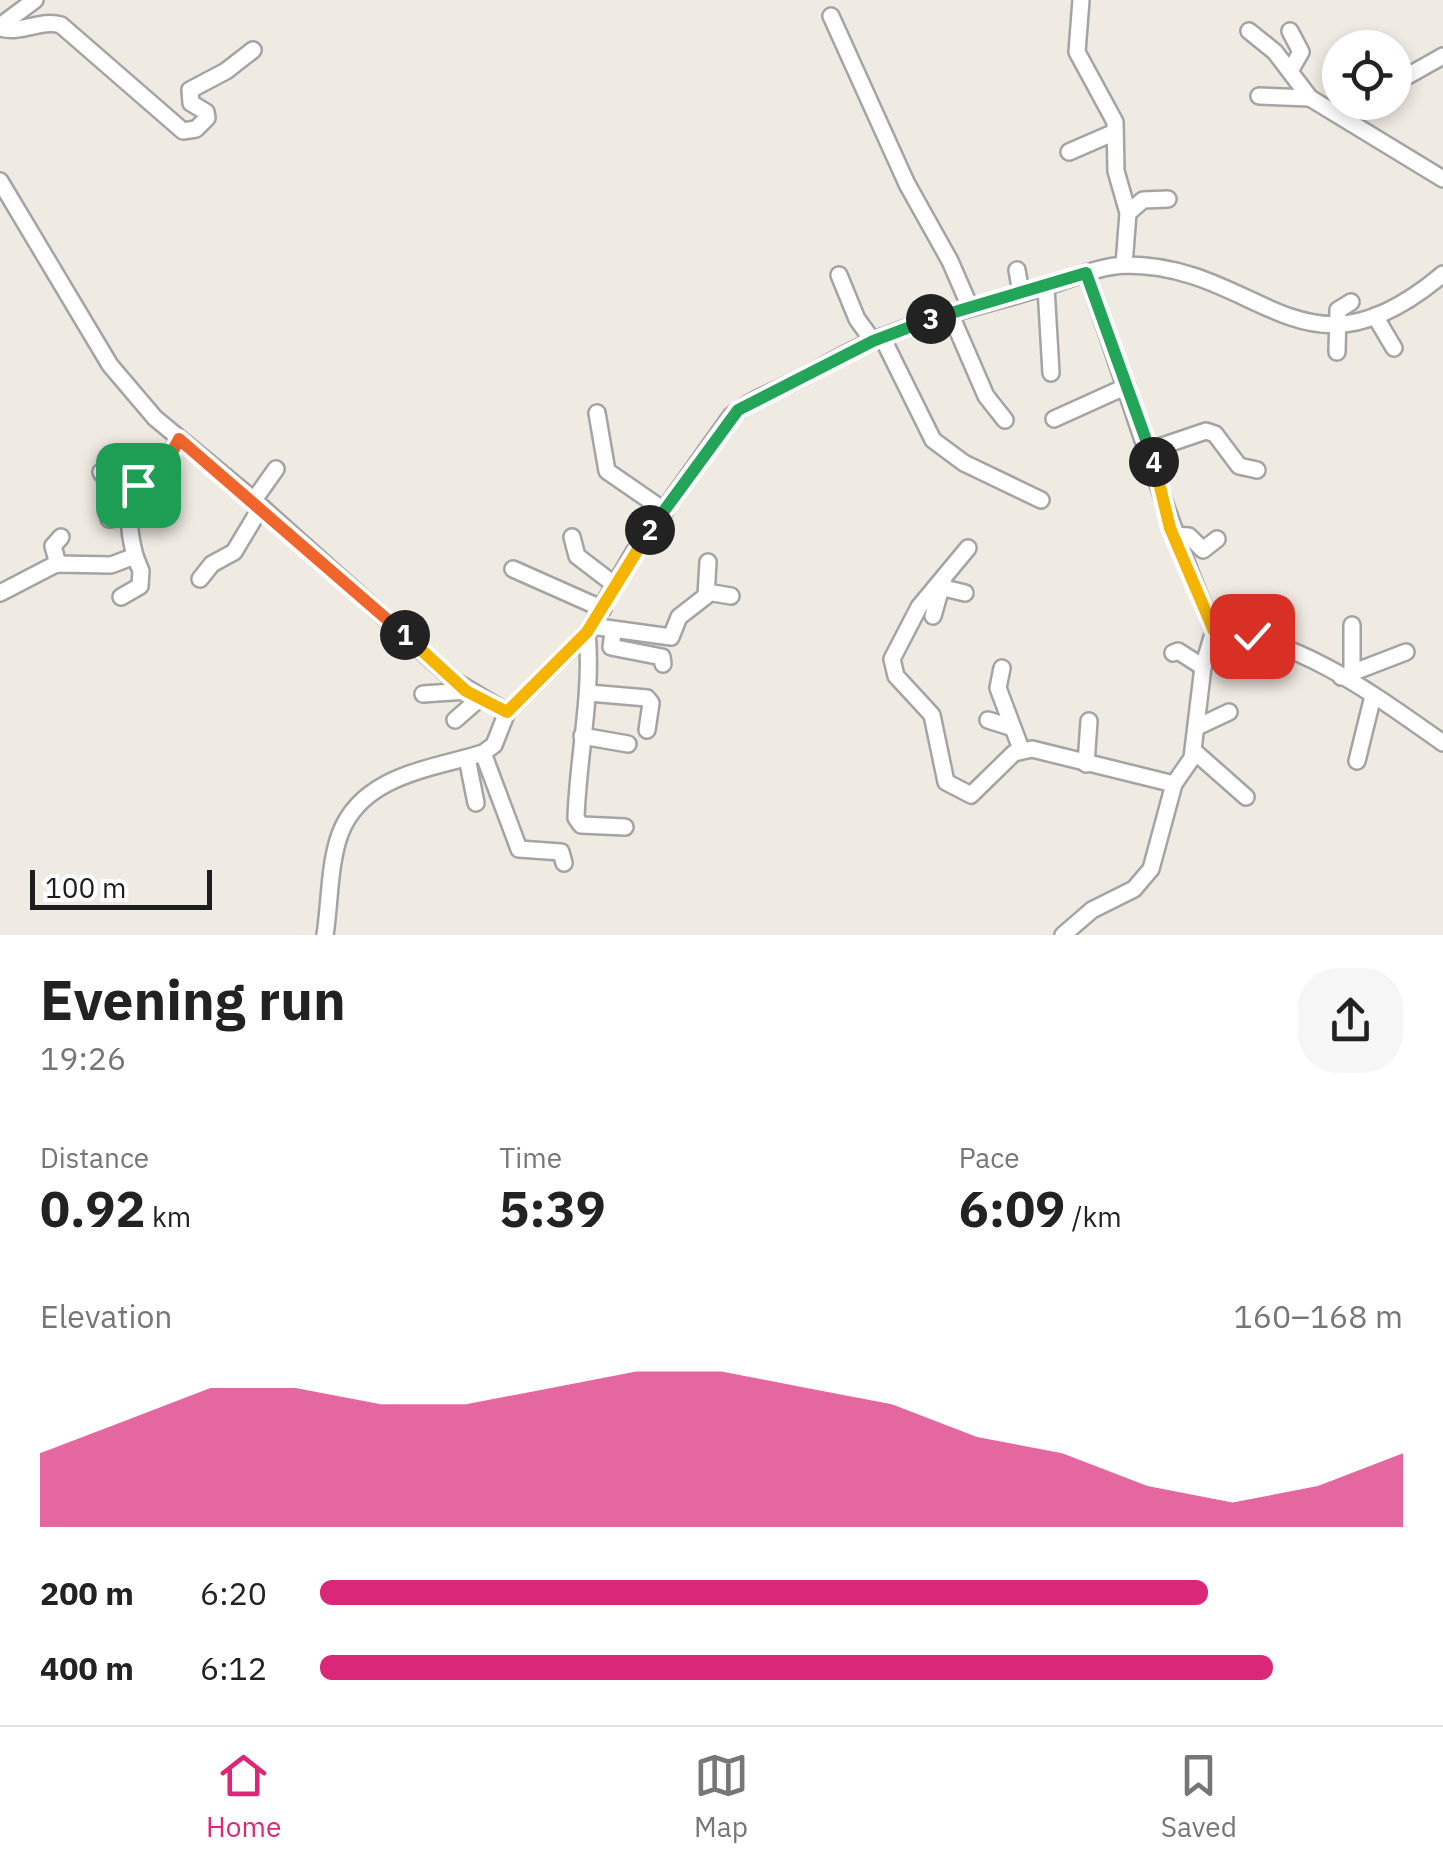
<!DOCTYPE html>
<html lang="en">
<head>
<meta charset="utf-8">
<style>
	body { margin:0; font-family:"IBM Plex Sans",sans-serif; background:#f6f6f6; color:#222; height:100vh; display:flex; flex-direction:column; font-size:38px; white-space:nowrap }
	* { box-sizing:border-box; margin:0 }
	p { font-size:32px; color:#767676 }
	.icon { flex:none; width:55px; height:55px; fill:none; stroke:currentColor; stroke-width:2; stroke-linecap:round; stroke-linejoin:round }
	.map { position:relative; height:935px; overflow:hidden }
	.side { display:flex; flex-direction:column; background:#fff; flex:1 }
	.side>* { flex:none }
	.controls { position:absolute; left:1322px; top:30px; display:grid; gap:20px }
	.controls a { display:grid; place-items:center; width:90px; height:90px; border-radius:50%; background:#fff; box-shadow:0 5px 15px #0003; font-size:50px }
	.scale { position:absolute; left:30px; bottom:25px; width:182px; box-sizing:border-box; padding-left:10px; border:5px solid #1d1d1d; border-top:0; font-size:28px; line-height:35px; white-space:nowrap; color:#1d1d1d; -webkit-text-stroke:8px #fff; paint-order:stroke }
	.pin { position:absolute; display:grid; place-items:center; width:85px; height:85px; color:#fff; margin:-42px; border-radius:20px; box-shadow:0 5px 15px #0006 }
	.km { position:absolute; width:50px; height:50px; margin:-25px; border-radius:50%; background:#222; color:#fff; font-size:28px; line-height:50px; text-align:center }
	.round { display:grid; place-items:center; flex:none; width:105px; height:105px; border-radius:40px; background:#f6f6f6 }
	.overview { display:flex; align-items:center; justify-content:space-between; height:170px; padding:0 40px }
	h1 { font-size:55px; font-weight:700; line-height:75px }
	.figures { display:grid; grid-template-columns:repeat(3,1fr); gap:15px; height:170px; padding:10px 40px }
	.figures div { display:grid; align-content:center }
	.figures b { font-size:50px; font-weight:700 }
	.figures small { font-size:28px; font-weight:400 }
	.figures p { font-size:28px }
	.chart { height:280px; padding:20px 40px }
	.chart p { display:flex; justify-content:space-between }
	.chart svg { width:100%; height:180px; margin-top:10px; fill:#db2777; opacity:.7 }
	ul { padding:0 40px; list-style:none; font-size:32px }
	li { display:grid; grid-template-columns:160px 120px 1fr; align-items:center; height:75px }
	li i { height:25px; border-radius:12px; background:#db2777 }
	.dock { display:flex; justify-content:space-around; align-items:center; height:140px; border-top:2px solid #e0e0e0; background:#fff; font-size:28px; color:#767676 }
	.dock a { display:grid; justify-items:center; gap:5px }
	.dock .current { color:#db2777 }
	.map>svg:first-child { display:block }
</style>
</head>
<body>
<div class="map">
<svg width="1443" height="935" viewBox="0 0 1443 935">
	<rect width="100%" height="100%" fill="#efeae2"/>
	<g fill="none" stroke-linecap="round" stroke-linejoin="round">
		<defs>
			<g id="minor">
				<polyline points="1081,0 1077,52 1115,122 1116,171 1128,213 1124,265"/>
				<polyline points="831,16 907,184 950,261 970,307"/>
				<polyline points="0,26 35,0"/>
				<path d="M0,28C22,34 41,19 61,25L183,131L196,129L207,118L206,112L191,103L190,90L226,71L253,50"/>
				<polyline points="1249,31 1275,52 1310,98 1443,179"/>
				<polyline points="1290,31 1301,52 1290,71"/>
				<polyline points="1395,83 1443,56"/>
				<polyline points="1259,96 1310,98"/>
				<polyline points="1069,152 1115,132"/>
				<path d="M0,181L110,365L155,418L254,500L455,681L507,712L587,632L634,552L731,416C750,400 775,391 797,380C826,365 855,347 885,336C938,315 992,303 1045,287C1071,279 1098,266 1126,265C1262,265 1302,393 1443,274"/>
				<polyline points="1128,213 1143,200 1168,199"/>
				<polyline points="1017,270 1021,293"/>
				<path d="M1086,273C1129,393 1164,514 1214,631C1298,637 1376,696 1443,743"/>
				<polyline points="839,275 857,319 873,341"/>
				<polyline points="1046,287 1051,373"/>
				<polyline points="950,313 986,396 1005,420"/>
				<polyline points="1375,316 1394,348"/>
				<polyline points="882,337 933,440 964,463 1041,500"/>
				<polyline points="1337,352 1338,310 1351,302"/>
				<polyline points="597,413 607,471 665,511"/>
				<polyline points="1054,419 1127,386"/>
				<polyline points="1150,450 1206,431 1215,434 1239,466 1257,470"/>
				<polyline points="101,472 117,495 131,504"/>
				<polyline points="159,472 165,505"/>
				<polyline points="254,500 276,469"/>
				<polyline points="109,519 129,516"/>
				<polyline points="1173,535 1189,536 1203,550 1217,539"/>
				<polyline points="572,537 577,556 615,585"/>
				<polyline points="968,548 919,607 892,659 896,676 932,715 946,782 971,795 1014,753 1032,749 1174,784"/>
				<polyline points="58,564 53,546 61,537"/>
				<polyline points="513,569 603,609"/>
				<polyline points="200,579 212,564 234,552 261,507"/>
				<polyline points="944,588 965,593"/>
				<polyline points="707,592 731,596"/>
				<path d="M0,593L56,564L111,565L135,556C115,478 151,495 179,439"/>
				<polyline points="121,597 140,586 141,571 135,556"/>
				<polyline points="933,616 944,578"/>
				<polyline points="591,626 671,637 679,617 706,596 708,562"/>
				<path d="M587,632C593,694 578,755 576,818L581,825L625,827"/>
				<polyline points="613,633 611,647 662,657 663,664"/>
				<polyline points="1173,653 1178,651 1203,667"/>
				<polyline points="1002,668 998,688 1021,749"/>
				<polyline points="1352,673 1352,625"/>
				<polyline points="1341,677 1406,652"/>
				<polyline points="589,693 647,698 651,703 647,730"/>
				<polyline points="423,694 467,691"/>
				<polyline points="455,720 479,699"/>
				<polyline points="988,720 1010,727"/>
				<polyline points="1197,727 1229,712"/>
				<polyline points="582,736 628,744"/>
				<polyline points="1194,751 1246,797"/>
				<polyline points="483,753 519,849 561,852 564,863"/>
				<polyline points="467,758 476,803"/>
				<polyline points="1357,761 1373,696"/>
				<polyline points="1086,764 1089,721"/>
				<path d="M325,935C330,903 329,864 340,834C362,775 431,769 483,753L494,745L507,712"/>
				<polyline points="1063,935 1092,910 1134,889 1151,869 1174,784 1192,758 1203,667 1214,631"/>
			</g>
		</defs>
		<use href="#minor" stroke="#a4a4a4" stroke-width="20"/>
		<use href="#minor" stroke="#fff" stroke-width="15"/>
	</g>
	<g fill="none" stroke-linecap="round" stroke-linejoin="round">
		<defs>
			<polyline id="split-1" points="138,485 166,464 179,439 405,635"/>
			<polyline id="split-2" points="405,635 466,691 507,712 587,632 650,530"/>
			<polyline id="split-3" points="650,530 738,410 873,341 931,319"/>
			<polyline id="split-4" points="931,319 1086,273 1154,462"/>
			<polyline id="split-5" points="1154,462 1170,528 1214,631 1252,636"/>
		</defs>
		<use href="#split-1" stroke="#fff" stroke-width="20"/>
		<use href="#split-2" stroke="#fff" stroke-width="20"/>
		<use href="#split-3" stroke="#fff" stroke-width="20"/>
		<use href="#split-4" stroke="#fff" stroke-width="20"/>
		<use href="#split-5" stroke="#fff" stroke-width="20"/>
		<use href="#split-1" stroke="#f0652b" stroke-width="12"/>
		<use href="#split-2" stroke="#f5b400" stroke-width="12"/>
		<use href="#split-3" stroke="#22a559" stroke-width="12"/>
		<use href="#split-4" stroke="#22a559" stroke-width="12"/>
		<use href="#split-5" stroke="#f5b400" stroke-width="12"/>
	</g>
</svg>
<div class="controls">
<a><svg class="icon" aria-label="locate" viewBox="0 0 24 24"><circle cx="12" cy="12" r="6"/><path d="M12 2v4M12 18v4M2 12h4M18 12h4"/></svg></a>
</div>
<div class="scale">100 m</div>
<div class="pin" style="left:138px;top:485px;background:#1e9e55"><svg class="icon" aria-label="arrive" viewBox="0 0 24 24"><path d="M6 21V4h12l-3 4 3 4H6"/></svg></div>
<div class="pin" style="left:1252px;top:636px;background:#d93025"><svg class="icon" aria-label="check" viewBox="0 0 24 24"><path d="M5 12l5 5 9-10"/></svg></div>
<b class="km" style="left:405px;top:635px">1</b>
<b class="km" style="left:650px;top:530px">2</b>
<b class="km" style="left:931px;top:319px">3</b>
<b class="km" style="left:1154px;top:462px">4</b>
</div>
<section class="side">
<div class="overview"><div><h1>Evening run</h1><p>19:26</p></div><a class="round"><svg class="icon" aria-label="share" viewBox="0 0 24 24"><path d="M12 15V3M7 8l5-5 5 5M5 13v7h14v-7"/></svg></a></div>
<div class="figures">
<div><p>Distance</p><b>0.92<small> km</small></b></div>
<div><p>Time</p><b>5:39</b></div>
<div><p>Pace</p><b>6:09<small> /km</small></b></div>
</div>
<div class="chart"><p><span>Elevation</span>160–168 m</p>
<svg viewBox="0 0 160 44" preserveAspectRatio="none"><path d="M0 44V26L10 18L20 10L30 10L40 14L50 14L60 10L70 6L80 6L90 10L100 14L110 22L120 26L130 34L140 38L150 34L160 26V44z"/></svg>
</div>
<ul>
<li><b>200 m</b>6:20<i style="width:82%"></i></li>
<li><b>400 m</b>6:12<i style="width:88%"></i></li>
</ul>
</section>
<nav class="dock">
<a class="current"><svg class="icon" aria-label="home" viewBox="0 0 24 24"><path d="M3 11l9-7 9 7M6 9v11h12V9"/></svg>Home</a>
<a><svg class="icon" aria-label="map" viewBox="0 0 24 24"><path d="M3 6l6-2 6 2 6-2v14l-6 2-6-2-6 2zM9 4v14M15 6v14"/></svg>Map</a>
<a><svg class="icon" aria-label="saved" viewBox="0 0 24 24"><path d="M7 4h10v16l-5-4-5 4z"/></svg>Saved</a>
</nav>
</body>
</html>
